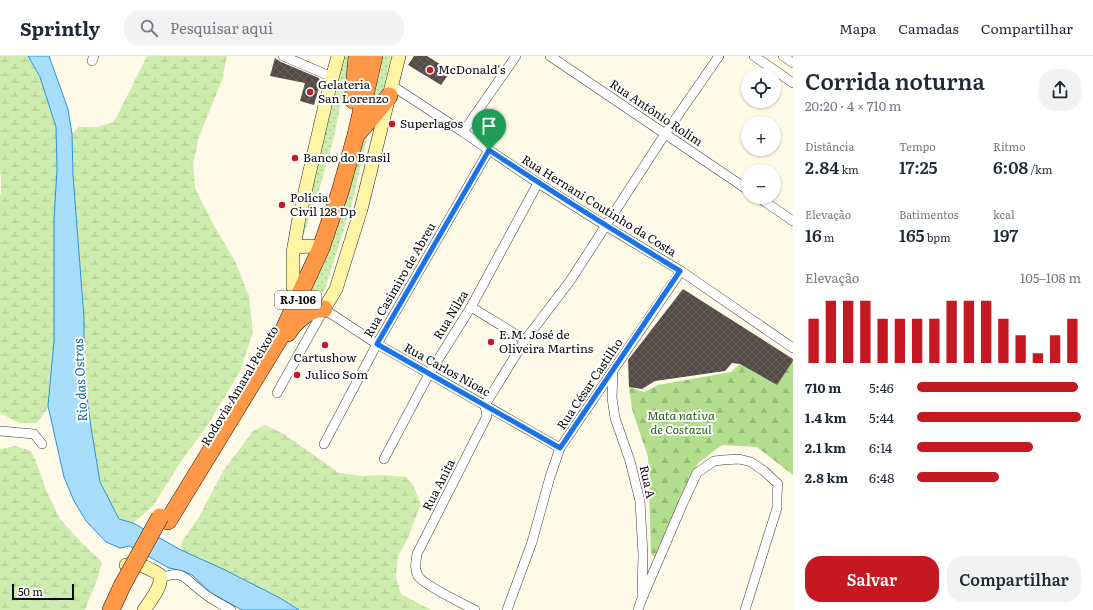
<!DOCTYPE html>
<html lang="pt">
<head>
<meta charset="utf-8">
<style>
	body { margin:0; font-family:Literata,serif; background:#f2f2f3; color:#1f2937; height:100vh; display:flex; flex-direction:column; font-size:15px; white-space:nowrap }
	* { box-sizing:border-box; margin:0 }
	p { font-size:13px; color:#747a83 }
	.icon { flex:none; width:22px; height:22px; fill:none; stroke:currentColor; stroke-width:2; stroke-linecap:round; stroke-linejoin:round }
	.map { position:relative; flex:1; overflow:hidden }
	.panel { display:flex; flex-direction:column; background:#fff; width:300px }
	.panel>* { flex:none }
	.buttons { position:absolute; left:741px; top:12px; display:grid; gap:8px }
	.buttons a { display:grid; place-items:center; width:40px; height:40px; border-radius:50%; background:#fff; box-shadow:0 1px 3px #0004; font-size:20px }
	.scale { position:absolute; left:12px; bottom:10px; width:62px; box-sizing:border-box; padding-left:4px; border:2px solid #0a0a0a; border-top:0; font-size:11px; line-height:14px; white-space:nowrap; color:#0a0a0a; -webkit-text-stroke:3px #fff; paint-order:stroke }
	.pin { position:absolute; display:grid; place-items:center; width:34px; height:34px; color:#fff; margin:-41px -17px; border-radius:50% 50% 50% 0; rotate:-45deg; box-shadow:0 0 4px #0007 }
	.pin .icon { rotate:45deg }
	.round { display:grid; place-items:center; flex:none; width:42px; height:42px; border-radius:16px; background:#f2f2f3 }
	.headline { display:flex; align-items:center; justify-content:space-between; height:68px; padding:0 12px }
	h1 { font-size:22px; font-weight:600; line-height:30px }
	.stats { display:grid; grid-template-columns:repeat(3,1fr); gap:6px; height:68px; padding:4px 12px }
	.stats div { display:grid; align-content:center }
	.stats b { font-size:17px; font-weight:600 }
	.stats small { font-size:11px; font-weight:400 }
	.stats p { font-size:11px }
	.chart { height:112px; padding:8px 12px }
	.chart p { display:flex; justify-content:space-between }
	.chart svg { width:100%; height:72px; margin-top:4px; stroke:#c41923; stroke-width:6 }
	.cta { display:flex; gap:8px; margin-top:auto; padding:8px 12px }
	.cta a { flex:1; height:46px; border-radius:16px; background:#c41923; color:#fff; font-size:16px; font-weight:600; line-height:46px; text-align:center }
	.cta a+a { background:#f2f2f3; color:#1f2937 }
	ul { padding:0 12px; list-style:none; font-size:13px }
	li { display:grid; grid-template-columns:64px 48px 1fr; align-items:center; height:30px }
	li i { height:10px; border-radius:5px; background:#c41923 }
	header { display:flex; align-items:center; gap:24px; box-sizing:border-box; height:56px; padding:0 20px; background:#fff; border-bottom:1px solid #e0e1e3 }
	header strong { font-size:19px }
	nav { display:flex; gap:22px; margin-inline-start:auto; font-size:14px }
	.search { width:280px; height:36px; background:#f2f2f3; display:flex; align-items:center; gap:10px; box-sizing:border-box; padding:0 14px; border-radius:16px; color:#747a83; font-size:15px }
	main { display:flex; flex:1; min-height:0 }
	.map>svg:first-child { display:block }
</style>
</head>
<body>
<header>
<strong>Sprintly</strong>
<div class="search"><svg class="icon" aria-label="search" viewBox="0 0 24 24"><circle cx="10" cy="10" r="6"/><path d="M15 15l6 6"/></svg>Pesquisar aqui</div>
<nav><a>Mapa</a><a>Camadas</a><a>Compartilhar</a></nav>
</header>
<main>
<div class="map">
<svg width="793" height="554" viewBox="0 0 793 554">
	<defs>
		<pattern id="forest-firs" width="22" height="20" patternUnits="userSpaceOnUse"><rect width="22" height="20" fill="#b2de8d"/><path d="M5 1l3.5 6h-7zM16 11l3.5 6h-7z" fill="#98bd78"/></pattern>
		<pattern id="wetland-marsh" width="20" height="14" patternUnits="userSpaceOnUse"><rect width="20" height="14" fill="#cfecaf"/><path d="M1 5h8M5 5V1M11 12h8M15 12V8" fill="none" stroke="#b0c995"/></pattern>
		<pattern id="garden-dots" width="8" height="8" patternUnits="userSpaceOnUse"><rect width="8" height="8" fill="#cfecaf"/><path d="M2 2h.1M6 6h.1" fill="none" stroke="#b0c995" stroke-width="1.8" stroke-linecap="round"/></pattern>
		<pattern id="building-cross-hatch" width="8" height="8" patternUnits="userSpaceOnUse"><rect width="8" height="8" fill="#544b46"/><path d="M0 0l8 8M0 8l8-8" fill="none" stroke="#68605c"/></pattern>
	</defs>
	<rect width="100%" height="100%" fill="#fffae8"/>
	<polygon fill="url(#forest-firs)" points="793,305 793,419 757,391 722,389 698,407 655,502 651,498 648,401 632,353 629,331 644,336 658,329 731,316 740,308 777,329"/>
	<g fill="url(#wetland-marsh)">
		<polygon points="0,0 28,0 40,21 56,71 57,114 54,162 54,285 48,352 37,367 19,367 0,357 0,139 1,138 1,121 0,116"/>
		<polygon points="147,0 227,0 222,24 199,81 193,108 195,132 212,166 235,205 249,240 253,276 240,315 209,367 178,410 153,450 133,467 119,463 100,426 91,371 84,320 84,262 73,119 72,78 79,71 97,71 114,66"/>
		<path d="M265,369L284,378L339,417L363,420L382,419L406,421L413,429L421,448L408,482L398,500L396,521L401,538L431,554H299C261,530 221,512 181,494L182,485L199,461L223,415L253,375Z"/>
		<polygon points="15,390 31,395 36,405 46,434 60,463 80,485 102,506 99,518 85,554 0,554 0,393"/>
	</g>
	<g fill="url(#garden-dots)">
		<polygon points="343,0 350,0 350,4 333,85 321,127 303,181 298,179"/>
		<polygon points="377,0 391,0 384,32 364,59"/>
		<polygon points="368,78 352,148 324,236 297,254 358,81"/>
	</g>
	<polygon fill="#a8ddfb" stroke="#2994d8" points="28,0 49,0 68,53 72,78 73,119 84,262 84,320 91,371 100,426 119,463 133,467 181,494 223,513 280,542 299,554 242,554 211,537 192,519 183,515 169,512 130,490 120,492 106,486 86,465 74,445 64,421 48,350 54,285 54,162 57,114 56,71 40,21"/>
	<g fill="url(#building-cross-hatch)">
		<polygon points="414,0 427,0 446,12 444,16 448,19 441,29 408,9"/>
		<polygon points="275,2 281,6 319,22 320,25 320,28 314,49 300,45 305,27 270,20"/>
		<polygon points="683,233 793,303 793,305 777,329 740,308 732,307 725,315 655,325 642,333 629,331 628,304"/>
	</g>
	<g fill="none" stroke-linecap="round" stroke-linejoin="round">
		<defs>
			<g id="street">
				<polyline points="283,0 332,21"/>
				<polyline points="550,0 748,134"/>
				<polyline points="754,0 793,27"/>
				<polyline points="783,0 793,7"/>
				<polyline points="92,5 94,0"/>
				<polyline points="391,29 463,76 489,94 538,127 606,170 681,215 793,292"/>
				<polyline points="463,76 516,0"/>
				<polyline points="758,141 793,165"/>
				<polyline points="471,251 525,284"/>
				<polyline points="613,315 612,342 615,362 630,405 640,445 643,499 642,537"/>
				<polyline points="277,337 324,253 377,288 560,392"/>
				<polyline points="0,375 34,378 42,388"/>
				<polyline points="324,388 377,288 489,94"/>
				<polyline points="384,403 429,318 471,251 538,127"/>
				<path d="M161,522C184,513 185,523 201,535C210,543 221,548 231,554"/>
				<path d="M475,554C463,548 424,529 418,520C414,513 416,505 417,498L487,360L485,349L525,284L570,225L665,78L719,0"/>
				<polyline points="507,554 532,486 550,421 560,392 681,215"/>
				<polyline points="638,554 641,545 683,447 697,417 714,405 723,404 739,403 751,406 764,415 778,428 777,439 777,452 745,554"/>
			</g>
			<g id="secondary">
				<polyline points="294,191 312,190"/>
				<polyline points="293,231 293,197 299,162 326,45 338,0"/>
				<polyline points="324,253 336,233 361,153 399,0"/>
				<path d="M126,509C138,506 150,512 160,519C163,530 150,545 144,554"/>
			</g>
			<g id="highway">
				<polyline points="353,44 357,0"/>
				<polyline points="356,79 373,60 389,40"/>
				<path d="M288,277C292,269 308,254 318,253C320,253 322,253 324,253"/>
				<polyline points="168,465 281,280 305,227 321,192 340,136 356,79 374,0"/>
				<polyline points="111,554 122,530"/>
			</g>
		</defs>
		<use href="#street" stroke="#3d3d3d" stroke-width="10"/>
		<use href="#secondary" stroke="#2c2c2c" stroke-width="14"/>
		<use href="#highway" stroke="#1b1b1b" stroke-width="18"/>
		<use href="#street" stroke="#fff" stroke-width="9"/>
		<use href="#secondary" stroke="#fff4a3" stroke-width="13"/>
		<use href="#highway" stroke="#ff9846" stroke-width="17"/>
		<defs>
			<polyline id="highway-bridge" points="122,530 160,461"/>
		</defs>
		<use href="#highway-bridge" stroke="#1b1b1b" stroke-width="18" stroke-linecap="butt"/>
		<use href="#highway-bridge" stroke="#ff9846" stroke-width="17"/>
	</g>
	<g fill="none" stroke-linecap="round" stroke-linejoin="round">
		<defs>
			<path id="route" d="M489,94C552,136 616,176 680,215L560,392L377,288Z"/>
		</defs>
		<use href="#route" stroke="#fff" stroke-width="8"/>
		<use href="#route" stroke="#1a73e8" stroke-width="5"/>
	</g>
	<g fill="#c41923" stroke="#fff" stroke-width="1.5">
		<circle cx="430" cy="14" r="4"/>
		<circle cx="310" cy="36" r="4"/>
		<circle cx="392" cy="68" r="4"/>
		<circle cx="295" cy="102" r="4"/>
		<circle cx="282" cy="149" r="4"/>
		<circle cx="491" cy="286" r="4"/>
		<circle cx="325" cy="289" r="4"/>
		<circle cx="297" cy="319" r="4"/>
	</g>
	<g text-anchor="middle" stroke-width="4" stroke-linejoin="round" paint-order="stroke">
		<rect fill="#fff" stroke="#545454" stroke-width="1" x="275" y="235" width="46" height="18" rx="3"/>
		<g font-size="11" font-weight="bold" fill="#0a0a0a">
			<text x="298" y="248">RJ-106</text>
		</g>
		<g font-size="12" fill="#0a0a0a" stroke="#fff" text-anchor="start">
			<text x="438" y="18">McDonald's</text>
			<text x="318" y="33">Gelateria<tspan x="318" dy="14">San Lorenzo</tspan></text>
			<text x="400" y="72">Superlagos</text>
			<text x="303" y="106">Banco do Brasil</text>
			<text x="290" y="146">Polícia<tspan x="290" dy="14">Civil 128 Dp</tspan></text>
			<text x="499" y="283">E.M. José de<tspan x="499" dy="14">Oliveira Martins</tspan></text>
			<text x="325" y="306" text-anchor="middle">Cartushow</text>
			<text x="305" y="323">Julico Som</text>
		</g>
		<g font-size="12" fill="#0a0a0a" stroke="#fff">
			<text transform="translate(656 57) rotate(34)" y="4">Rua Antônio Rolim</text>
			<text transform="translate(599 150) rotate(32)" y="4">Rua Hernani Coutinho da Costa</text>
			<text transform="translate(400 224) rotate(-60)" y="4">Rua Casimiro de Abreu</text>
			<text transform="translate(451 259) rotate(-59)" y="4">Rua Nilza</text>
			<text transform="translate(447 314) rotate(29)" y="4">Rua Carlos Nioac</text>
			<text transform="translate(590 328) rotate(-56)" y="4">Rua César Castilho</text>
			<text transform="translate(240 330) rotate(-59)" y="4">Rodovia Amaral Peixoto</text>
			<text transform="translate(647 426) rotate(78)" y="4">Rua A</text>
			<text transform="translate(439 429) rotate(-63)" y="4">Rua Anita</text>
		</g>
		<g font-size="12" font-style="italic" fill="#286617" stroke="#fff">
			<text x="681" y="364">Mata nativa<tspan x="681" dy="14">de Costazul</tspan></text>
		</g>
		<g font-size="13" font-style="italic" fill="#0b63a4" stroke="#fff">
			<text transform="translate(80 324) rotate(-93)" y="5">Rio das Ostras</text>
		</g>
	</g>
</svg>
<div class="buttons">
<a><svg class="icon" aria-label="locate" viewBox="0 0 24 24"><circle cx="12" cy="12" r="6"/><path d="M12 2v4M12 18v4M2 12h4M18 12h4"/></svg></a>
<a>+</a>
<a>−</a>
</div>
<div class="scale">50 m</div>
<div class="pin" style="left:489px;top:94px;background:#1e9e55"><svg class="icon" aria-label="arrive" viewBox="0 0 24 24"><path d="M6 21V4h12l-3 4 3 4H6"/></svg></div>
</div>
<section class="panel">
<div class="headline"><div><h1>Corrida noturna</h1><p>20:20 · 4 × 710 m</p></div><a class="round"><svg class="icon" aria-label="share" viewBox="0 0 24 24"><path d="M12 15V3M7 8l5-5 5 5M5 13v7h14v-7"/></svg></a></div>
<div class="stats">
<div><p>Distância</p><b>2.84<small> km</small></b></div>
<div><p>Tempo</p><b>17:25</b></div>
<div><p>Ritmo</p><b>6:08<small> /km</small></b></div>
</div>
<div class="stats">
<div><p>Elevação</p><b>16<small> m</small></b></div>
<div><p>Batimentos</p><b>165<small> bpm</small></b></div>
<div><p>kcal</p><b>197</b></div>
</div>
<div class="chart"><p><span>Elevação</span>105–108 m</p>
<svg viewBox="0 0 160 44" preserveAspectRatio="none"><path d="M5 44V17M15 44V6M25 44V6M35 44V6M45 44V17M55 44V17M65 44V17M75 44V17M85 44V6M95 44V6M105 44V6M115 44V17M125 44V27M135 44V38M145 44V27M155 44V17"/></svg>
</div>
<ul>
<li><b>710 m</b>5:46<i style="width:98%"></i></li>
<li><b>1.4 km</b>5:44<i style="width:100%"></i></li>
<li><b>2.1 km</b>6:14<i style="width:71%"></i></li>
<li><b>2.8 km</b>6:48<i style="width:50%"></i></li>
</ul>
<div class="cta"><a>Salvar</a><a>Compartilhar</a></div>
</section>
</main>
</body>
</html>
